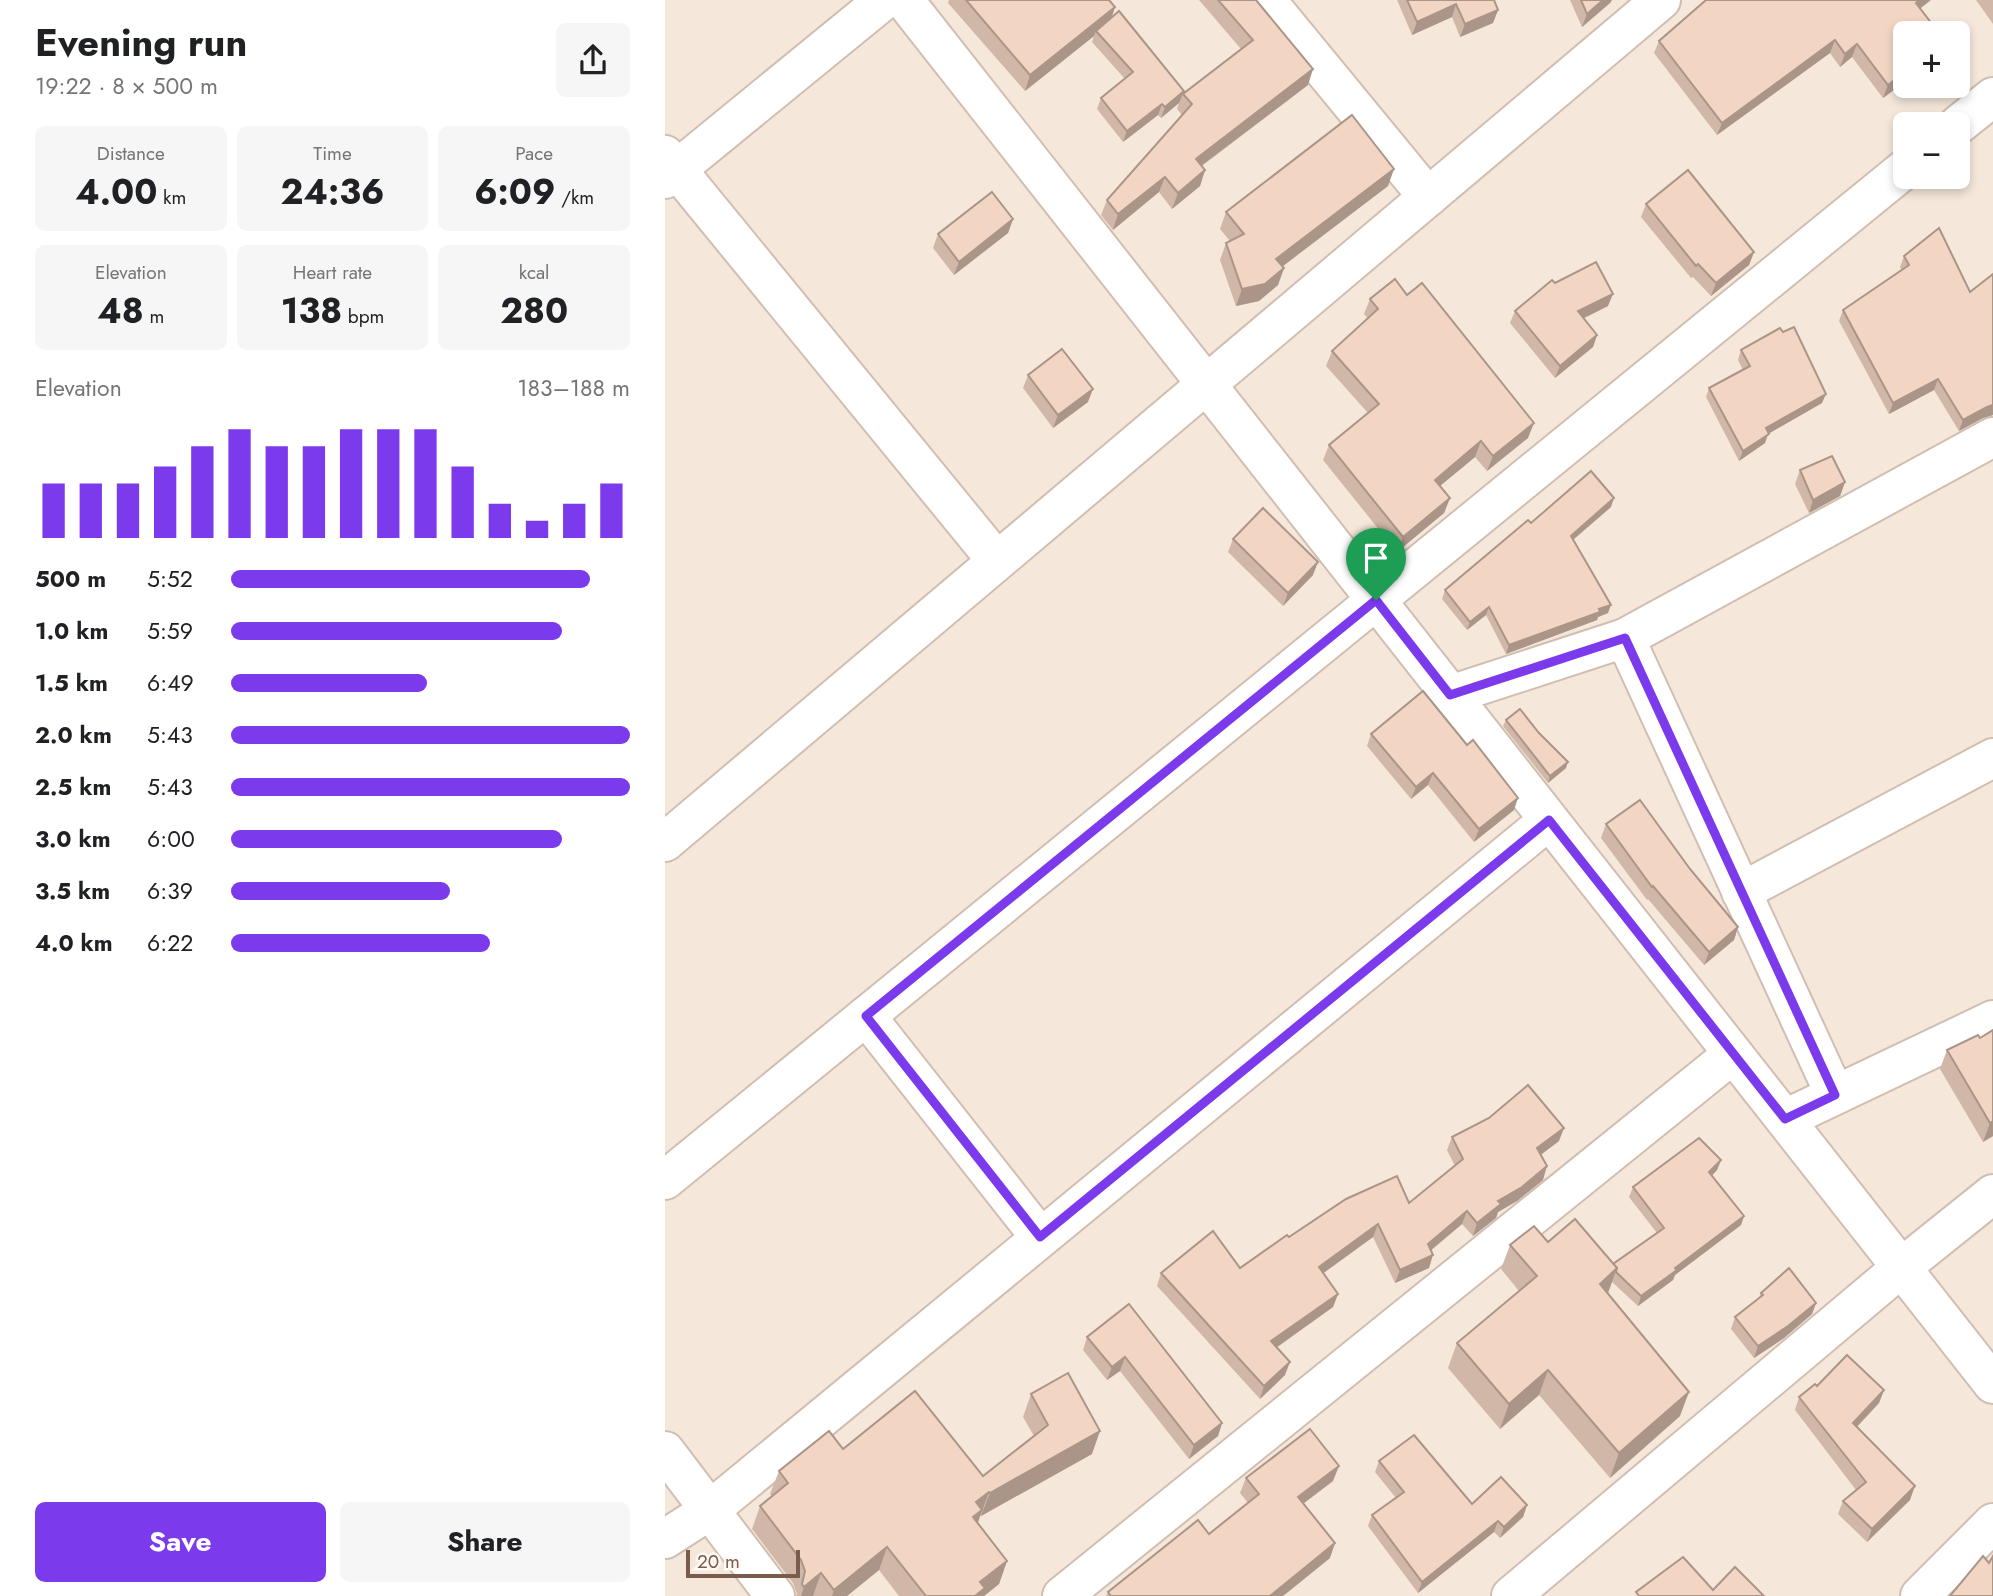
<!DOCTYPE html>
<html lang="en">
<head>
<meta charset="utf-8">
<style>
	body { margin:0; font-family:Jost,sans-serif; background:#f6f6f6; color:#202124; height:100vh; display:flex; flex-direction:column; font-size:26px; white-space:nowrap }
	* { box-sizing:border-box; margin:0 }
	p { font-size:23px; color:#757577 }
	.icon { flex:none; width:38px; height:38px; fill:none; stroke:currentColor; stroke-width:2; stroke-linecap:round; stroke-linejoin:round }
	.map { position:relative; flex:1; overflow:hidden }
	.drawer { display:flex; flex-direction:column; background:#fff; width:665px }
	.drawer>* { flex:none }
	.tools { position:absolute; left:1228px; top:21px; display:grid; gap:14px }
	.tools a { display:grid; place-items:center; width:77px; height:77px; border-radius:10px; background:#fff; box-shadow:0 4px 10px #0003; font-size:35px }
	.scale { position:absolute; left:21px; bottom:18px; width:114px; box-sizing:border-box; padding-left:7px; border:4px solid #7a5c4d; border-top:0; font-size:19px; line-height:24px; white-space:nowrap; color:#7a5c4d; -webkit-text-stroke:5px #fffaf3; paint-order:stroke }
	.pin { position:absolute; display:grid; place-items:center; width:60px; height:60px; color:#fff; margin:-72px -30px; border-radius:50% 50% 50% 0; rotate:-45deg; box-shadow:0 0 7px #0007 }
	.pin .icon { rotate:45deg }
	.round { display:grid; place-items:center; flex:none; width:74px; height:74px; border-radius:10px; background:#f6f6f6 }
	.headline { display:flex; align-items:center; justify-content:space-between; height:119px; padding:0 35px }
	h1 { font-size:38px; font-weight:700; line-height:52px }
	.stats { display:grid; grid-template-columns:repeat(3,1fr); gap:10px; height:119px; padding:7px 35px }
	.stats div { display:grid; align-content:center; border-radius:10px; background:#f6f6f6; text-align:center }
	.stats b { font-size:35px; font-weight:700 }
	.stats small { font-size:19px; font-weight:400 }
	.stats p { font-size:19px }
	.chart { height:196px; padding:14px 35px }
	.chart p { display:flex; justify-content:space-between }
	.chart svg { width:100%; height:126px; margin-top:7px; stroke:#7c3aed; stroke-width:6 }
	.primary-button { display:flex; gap:14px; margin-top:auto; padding:14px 35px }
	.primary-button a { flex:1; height:80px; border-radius:10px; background:#7c3aed; color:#fff; font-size:28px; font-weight:700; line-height:80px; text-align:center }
	.primary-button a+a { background:#f6f6f6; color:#202124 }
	ul { padding:0 35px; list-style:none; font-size:23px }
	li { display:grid; grid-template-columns:112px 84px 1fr; align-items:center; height:52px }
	li i { height:18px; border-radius:9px; background:#7c3aed }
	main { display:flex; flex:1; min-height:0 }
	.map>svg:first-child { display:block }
</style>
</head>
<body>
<main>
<section class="drawer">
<div class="headline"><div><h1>Evening run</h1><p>19:22 · 8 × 500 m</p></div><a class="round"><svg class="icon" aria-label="share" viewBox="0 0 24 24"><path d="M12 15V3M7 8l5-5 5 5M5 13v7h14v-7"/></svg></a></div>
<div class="stats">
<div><p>Distance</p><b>4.00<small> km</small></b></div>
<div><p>Time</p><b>24:36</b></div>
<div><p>Pace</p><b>6:09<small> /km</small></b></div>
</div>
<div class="stats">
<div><p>Elevation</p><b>48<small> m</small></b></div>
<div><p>Heart rate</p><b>138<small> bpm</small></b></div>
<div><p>kcal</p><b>280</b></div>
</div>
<div class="chart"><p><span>Elevation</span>183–188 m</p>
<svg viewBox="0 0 160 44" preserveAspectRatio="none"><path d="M5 44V25M15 44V25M25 44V25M35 44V19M45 44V12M55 44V6M65 44V12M75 44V12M85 44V6M95 44V6M105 44V6M115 44V19M125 44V32M135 44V38M145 44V32M155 44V25"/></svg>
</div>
<ul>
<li><b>500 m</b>5:52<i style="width:90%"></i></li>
<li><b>1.0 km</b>5:59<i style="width:83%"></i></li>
<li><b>1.5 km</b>6:49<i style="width:49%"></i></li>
<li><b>2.0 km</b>5:43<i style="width:100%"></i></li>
<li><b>2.5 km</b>5:43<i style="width:100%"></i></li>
<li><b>3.0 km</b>6:00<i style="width:83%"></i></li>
<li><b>3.5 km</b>6:39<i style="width:55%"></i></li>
<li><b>4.0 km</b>6:22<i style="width:65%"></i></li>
</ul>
<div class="primary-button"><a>Save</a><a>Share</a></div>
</section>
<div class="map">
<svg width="1328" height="1596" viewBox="0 0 1328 1596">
	<rect width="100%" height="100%" fill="#fdf6ec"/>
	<path fill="#f5e8da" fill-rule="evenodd" d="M0,0H1328V1596H0ZM1241,33H1293V86H1241ZM1241,124H1293V177H1241Z"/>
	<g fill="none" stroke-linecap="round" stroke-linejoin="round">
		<defs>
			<g id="minor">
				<polyline points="239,0 1328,1384"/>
				<polyline points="601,0 763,197"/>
				<polyline points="1293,125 1328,97"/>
				<polyline points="0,155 332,561"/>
				<polyline points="0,179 219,0"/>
				<polyline points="960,638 1170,1095"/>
				<polyline points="785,695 960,638 1328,437"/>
				<polyline points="0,842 996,0"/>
				<polyline points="1076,892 1328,758"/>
				<polyline points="201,1016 375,1237"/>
				<polyline points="1120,1119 1328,1020"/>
				<polyline points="0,1180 1241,168"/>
				<polyline points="0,1451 110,1596"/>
				<polyline points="0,1539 45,1510 884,820"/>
				<polyline points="397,1596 1068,1054"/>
				<polyline points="846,1596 1237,1267 1328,1194"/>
				<polyline points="1255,1596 1328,1523"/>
			</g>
		</defs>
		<use href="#minor" stroke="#d1beb0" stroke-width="42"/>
		<use href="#minor" stroke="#fff" stroke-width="38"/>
	</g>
	<g fill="#d1b7a8">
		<polygon points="284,0 444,0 450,7 447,17 519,91 518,93 576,49 534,0 591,0 643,85 537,166 540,170 535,186 507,209 494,192 448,230 436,215 442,200 517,115 512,109 514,103 496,118 493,115 458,142 432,109 436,98 460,79 427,42 429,36 360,91 283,3"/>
		<polygon points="732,0 829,0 833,10 828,23 795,37 787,17 747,35"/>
		<polygon points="905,0 947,0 945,3 917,27"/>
		<polygon points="1311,0 1328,0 1328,24"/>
		<polygon points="1255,8 1241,33 1241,81 1218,98 1187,57 1175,67 1165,53 1052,135 989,53 994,41"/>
		<polygon points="723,186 617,266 619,268 613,285 594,301 571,306 555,260 561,243 565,241 555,229 561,212"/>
		<polygon points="981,204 1089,252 1084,265 1046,296 1028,277 1026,278 976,217"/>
		<polygon points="348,219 343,233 289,275 268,248 273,234"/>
		<polygon points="1239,256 1305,292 1328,274 1328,415 1318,418 1294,431 1269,390 1224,414 1174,321 1178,310 1237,270 1235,267"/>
		<polygon points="890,283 943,306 919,318 932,335 928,347 890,378 845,323 850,311"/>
		<polygon points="705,299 863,438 822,471 810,457 775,486 785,498 779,513 732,552 658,460 664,445 703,413 661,366 667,351 703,319 699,314"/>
		<polygon points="1076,350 1157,403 1103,434 1100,443 1074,461 1041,397 1044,388 1078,370 1073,360"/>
		<polygon points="363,375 423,402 388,428 358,388"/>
		<polygon points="1135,470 1180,482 1175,496 1144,513 1130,484"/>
		<polygon points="946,507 908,540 943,613 933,617 932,620 841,654 821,615 802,630 777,599 780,590 866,523"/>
		<polygon points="568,539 648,575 618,606 563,552"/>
		<polygon points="841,720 901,768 883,783 838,726"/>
		<polygon points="706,734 849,810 809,842 763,785 746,799 702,746"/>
		<polygon points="941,824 1025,869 1073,927 1069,940 1039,965 983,899 982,900 936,838"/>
		<polygon points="1328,1030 1328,1136 1318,1142 1275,1069 1282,1050 1315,1038"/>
		<polygon points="787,1137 894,1141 876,1155 878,1180 852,1201 833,1212 831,1218 808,1236 797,1224 766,1250 764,1268 730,1283 708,1237 658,1273 673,1294 668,1307 611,1347 620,1375 595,1399 492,1286 496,1273 575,1268 624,1237 744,1203 790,1166 782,1150"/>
		<polygon points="1056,1160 1052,1170 1047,1175 1079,1216 1076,1225 1010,1275 1008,1280 973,1306 947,1282 942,1294 1015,1416 945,1478 874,1395 835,1429 783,1368 792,1343 854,1291 836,1269 845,1245 883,1242 948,1264 992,1233 964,1197 968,1187"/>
		<polygon points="1096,1293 1151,1303 1147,1314 1119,1338 1089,1358 1066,1329 1070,1317 1094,1298"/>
		<polygon points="464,1304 557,1423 553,1436 524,1459 455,1371 442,1380 418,1350 422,1337"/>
		<polygon points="1152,1386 1219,1390 1214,1403 1192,1427 1245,1500 1202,1542 1173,1514 1178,1501 1191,1490 1130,1410 1134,1397"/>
		<polygon points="366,1394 427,1454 316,1516 315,1515 313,1523 342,1561 334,1584 319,1596 234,1596 214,1570 182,1596 131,1596 132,1594 128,1583 87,1529 95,1506 107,1496 105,1494 114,1471 178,1449 318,1476 369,1436 358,1417"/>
		<polygon points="714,1461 807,1504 862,1505 858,1517 835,1538 829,1532 753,1593 703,1526 707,1515 731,1498 710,1472"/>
		<polygon points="581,1478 668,1481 638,1504 665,1558 618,1596 441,1596 443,1592 544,1534 583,1503 575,1493"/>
	</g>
	<g fill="#aa9588">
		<polygon points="938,0 947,0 945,3 917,27 922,14"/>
		<polygon points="1254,0 1266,0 1247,15 1251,3"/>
		<polygon points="791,4 787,17 747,35 752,22"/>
		<polygon points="450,7 444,24 431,31 429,36 360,91 365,75"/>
		<polygon points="833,10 828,23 795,37 800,24"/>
		<polygon points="1170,40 1165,53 1052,135 1057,123"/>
		<polygon points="1192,44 1187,57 1175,67 1180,54"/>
		<polygon points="648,69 643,85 525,174 531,159"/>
		<polygon points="1241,71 1241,81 1218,98 1223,85"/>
		<polygon points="519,91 514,103 496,118 500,107"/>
		<polygon points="497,104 493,115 458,142 462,131"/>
		<polygon points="729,169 723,186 605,276 611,259"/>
		<polygon points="540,170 535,186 507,209 513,193"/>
		<polygon points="500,177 494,192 448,230 453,214"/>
		<polygon points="348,219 343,233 289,275 294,262"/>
		<polygon points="1089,252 1084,265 1046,296 1051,283"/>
		<polygon points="619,268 613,285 594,301 571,306 577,289"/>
		<polygon points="948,294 943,306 909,323 913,311"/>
		<polygon points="932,335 928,347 890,378 895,366"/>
		<polygon points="1273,379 1269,390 1224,414 1228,403"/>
		<polygon points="428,389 423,402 388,428 393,415"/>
		<polygon points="1161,394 1157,403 1103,434 1100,443 1074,461 1078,451 1101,428"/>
		<polygon points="1328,405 1328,415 1318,418 1294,431 1298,420 1322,407"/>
		<polygon points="869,423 863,438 822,471 828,456"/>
		<polygon points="816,441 810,457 764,495 770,480"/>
		<polygon points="1180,482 1175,496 1144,513 1148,500"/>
		<polygon points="785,498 779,513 732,552 738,537"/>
		<polygon points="949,498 946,507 903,544 906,536"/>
		<polygon points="653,562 648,575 618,606 623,593"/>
		<polygon points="946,605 943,613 933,617 932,620 841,654 844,645"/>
		<polygon points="824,607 821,615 802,630 805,622"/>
		<polygon points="903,762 901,768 883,783 885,776"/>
		<polygon points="768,773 763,785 746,799 751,787"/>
		<polygon points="853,798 849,810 809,842 814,829"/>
		<polygon points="1073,927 1069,940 1039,965 1044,952"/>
		<polygon points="1328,1121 1328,1136 1318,1142 1325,1123"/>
		<polygon points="899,1128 894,1141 867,1161 872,1148"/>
		<polygon points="1056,1160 1052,1170 1041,1182 1044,1172"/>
		<polygon points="882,1166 878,1180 852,1201 833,1212 831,1218 808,1236 812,1223 833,1201"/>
		<polygon points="802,1211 797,1224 758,1257 763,1244"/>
		<polygon points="1079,1216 1076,1225 1010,1275 1008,1280 973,1306 976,1296 1010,1268"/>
		<polygon points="713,1224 708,1237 649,1280 654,1267"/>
		<polygon points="768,1255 764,1268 730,1283 735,1270"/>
		<polygon points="952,1268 943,1293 926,1309 935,1284"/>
		<polygon points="673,1294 668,1307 601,1355 606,1341"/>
		<polygon points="1151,1303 1147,1314 1119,1338 1089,1358 1093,1346"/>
		<polygon points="460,1357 455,1371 442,1380 447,1367"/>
		<polygon points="625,1362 620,1375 595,1399 599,1386"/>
		<polygon points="883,1370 874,1395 835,1429 844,1404"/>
		<polygon points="1219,1390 1214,1403 1183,1436 1188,1423"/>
		<polygon points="1024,1392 1015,1416 945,1478 954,1453"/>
		<polygon points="557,1423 553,1436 524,1459 529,1445"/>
		<polygon points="435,1431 427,1454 316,1516 325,1493"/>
		<polygon points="674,1466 668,1481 627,1512 633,1497"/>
		<polygon points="1250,1486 1245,1500 1202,1542 1207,1529"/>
		<polygon points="324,1492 309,1533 299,1540 311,1502"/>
		<polygon points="862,1505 858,1517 835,1538 839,1527"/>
		<polygon points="833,1521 829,1532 753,1593 757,1582"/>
		<polygon points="670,1543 665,1558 618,1596 605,1596"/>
		<polygon points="222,1547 214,1570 182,1596 167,1596 169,1590"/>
		<polygon points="342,1561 334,1584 319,1596 310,1596 315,1582"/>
		<polygon points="156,1573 148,1596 136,1596 139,1587"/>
	</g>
	<g fill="#f3d5c3" stroke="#aa9588" stroke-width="2">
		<polygon points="301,0 444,0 450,7 365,75"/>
		<polygon points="553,0 591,0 648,69 531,159 540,170 513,193 500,177 453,214 442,200 527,104 518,94 588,40"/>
		<polygon points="742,0 829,0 833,10 800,24 791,4 752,22"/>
		<polygon points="916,0 938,0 922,14"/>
		<polygon points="1041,0 1254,0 1251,3 1274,33 1241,33 1241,71 1223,85 1192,44 1180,54 1170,40 1057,123 994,41"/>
		<polygon points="454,11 519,91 500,107 497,104 462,131 436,98 468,72 431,31"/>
		<polygon points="687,115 729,169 611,259 619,268 600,284 577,289 561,243 579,234 561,212"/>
		<polygon points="1023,170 1089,252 1051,283 1033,264 1031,266 981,204"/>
		<polygon points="327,192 348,219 294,262 273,234"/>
		<polygon points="1274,228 1305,292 1328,274 1328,405 1322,407 1298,420 1273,379 1228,403 1178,310 1244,265 1239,256"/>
		<polygon points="931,262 948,294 913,311 932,335 895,366 850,311 887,280 890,283"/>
		<polygon points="730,279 742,295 757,283 869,423 828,456 816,441 770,480 785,498 738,537 664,445 714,404 667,351 713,309 705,299"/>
		<polygon points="1129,327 1161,394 1101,428 1104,434 1078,451 1044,388 1085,366 1076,350 1115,328 1118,332"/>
		<polygon points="397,349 428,389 393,415 363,375"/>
		<polygon points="1167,456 1180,482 1148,500 1135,470"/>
		<polygon points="926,471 949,498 906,536 946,605 934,609 935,612 844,645 824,607 805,622 780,590 863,520 866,523"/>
		<polygon points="598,508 653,562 623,593 568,539"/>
		<polygon points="758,691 802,745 808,740 853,798 814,829 768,773 751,787 706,734"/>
		<polygon points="855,709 874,733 903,762 885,776 841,720"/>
		<polygon points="975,800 1025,869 1073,927 1044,952 988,886 987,887 941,824"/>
		<polygon points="1328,1030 1328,1121 1325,1123 1282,1050 1313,1035 1315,1038"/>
		<polygon points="863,1085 899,1128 872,1148 882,1166 857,1187 833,1201 836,1204 812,1223 802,1211 763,1244 768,1255 735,1270 713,1224 654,1267 673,1294 606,1341 625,1362 599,1386 496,1273 548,1231 575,1268 622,1235 624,1237 681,1199 732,1176 744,1203 798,1159 787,1137 824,1118"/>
		<polygon points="1034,1138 1056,1160 1044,1172 1079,1216 1010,1268 1012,1270 976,1296 951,1272 952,1268 948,1264 999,1228 968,1187"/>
		<polygon points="910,1219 952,1268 935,1284 1024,1392 954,1453 883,1370 844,1404 792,1343 872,1276 845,1245 869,1226 883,1242"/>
		<polygon points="1124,1268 1151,1303 1123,1326 1093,1346 1070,1317 1098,1295 1096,1293"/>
		<polygon points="464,1304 557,1423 529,1445 460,1357 447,1367 422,1337"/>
		<polygon points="1182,1355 1219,1390 1188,1423 1250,1486 1207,1529 1178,1501 1201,1482 1134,1397 1150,1384 1152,1386"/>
		<polygon points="403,1373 435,1431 325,1493 324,1492 311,1502 317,1510 308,1517 342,1561 315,1582 320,1588 310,1596 261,1596 222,1547 169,1590 156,1573 139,1587 137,1584 140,1571 136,1560 95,1506 123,1483 114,1471 164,1431 178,1449 250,1391 318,1476 383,1425 366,1394"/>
		<polygon points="645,1429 674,1466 633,1497 670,1543 605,1596 446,1596 443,1592 533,1520 544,1534 594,1494 581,1478"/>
		<polygon points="749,1435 807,1504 836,1477 862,1505 839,1527 833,1521 757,1582 707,1515 739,1492 714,1461"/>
		<polygon points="1318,1556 1324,1563 1328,1556 1328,1596 1285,1596"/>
		<polygon points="1018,1557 1048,1590 1070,1567 1099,1596 974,1596 971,1592"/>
	</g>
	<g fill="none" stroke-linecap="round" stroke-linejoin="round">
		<defs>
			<polygon id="route" points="711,600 785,695 960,638 1170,1095 1120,1119 884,820 375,1237 201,1016"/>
		</defs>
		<use href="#route" stroke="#fff" stroke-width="14"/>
		<use href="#route" stroke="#7c3aed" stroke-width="9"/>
	</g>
</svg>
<div class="tools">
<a>+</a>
<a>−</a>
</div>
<div class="scale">20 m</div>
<div class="pin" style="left:711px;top:600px;background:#1e9e55"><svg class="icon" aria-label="arrive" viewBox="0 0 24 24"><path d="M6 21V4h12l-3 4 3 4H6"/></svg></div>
</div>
</main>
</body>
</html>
